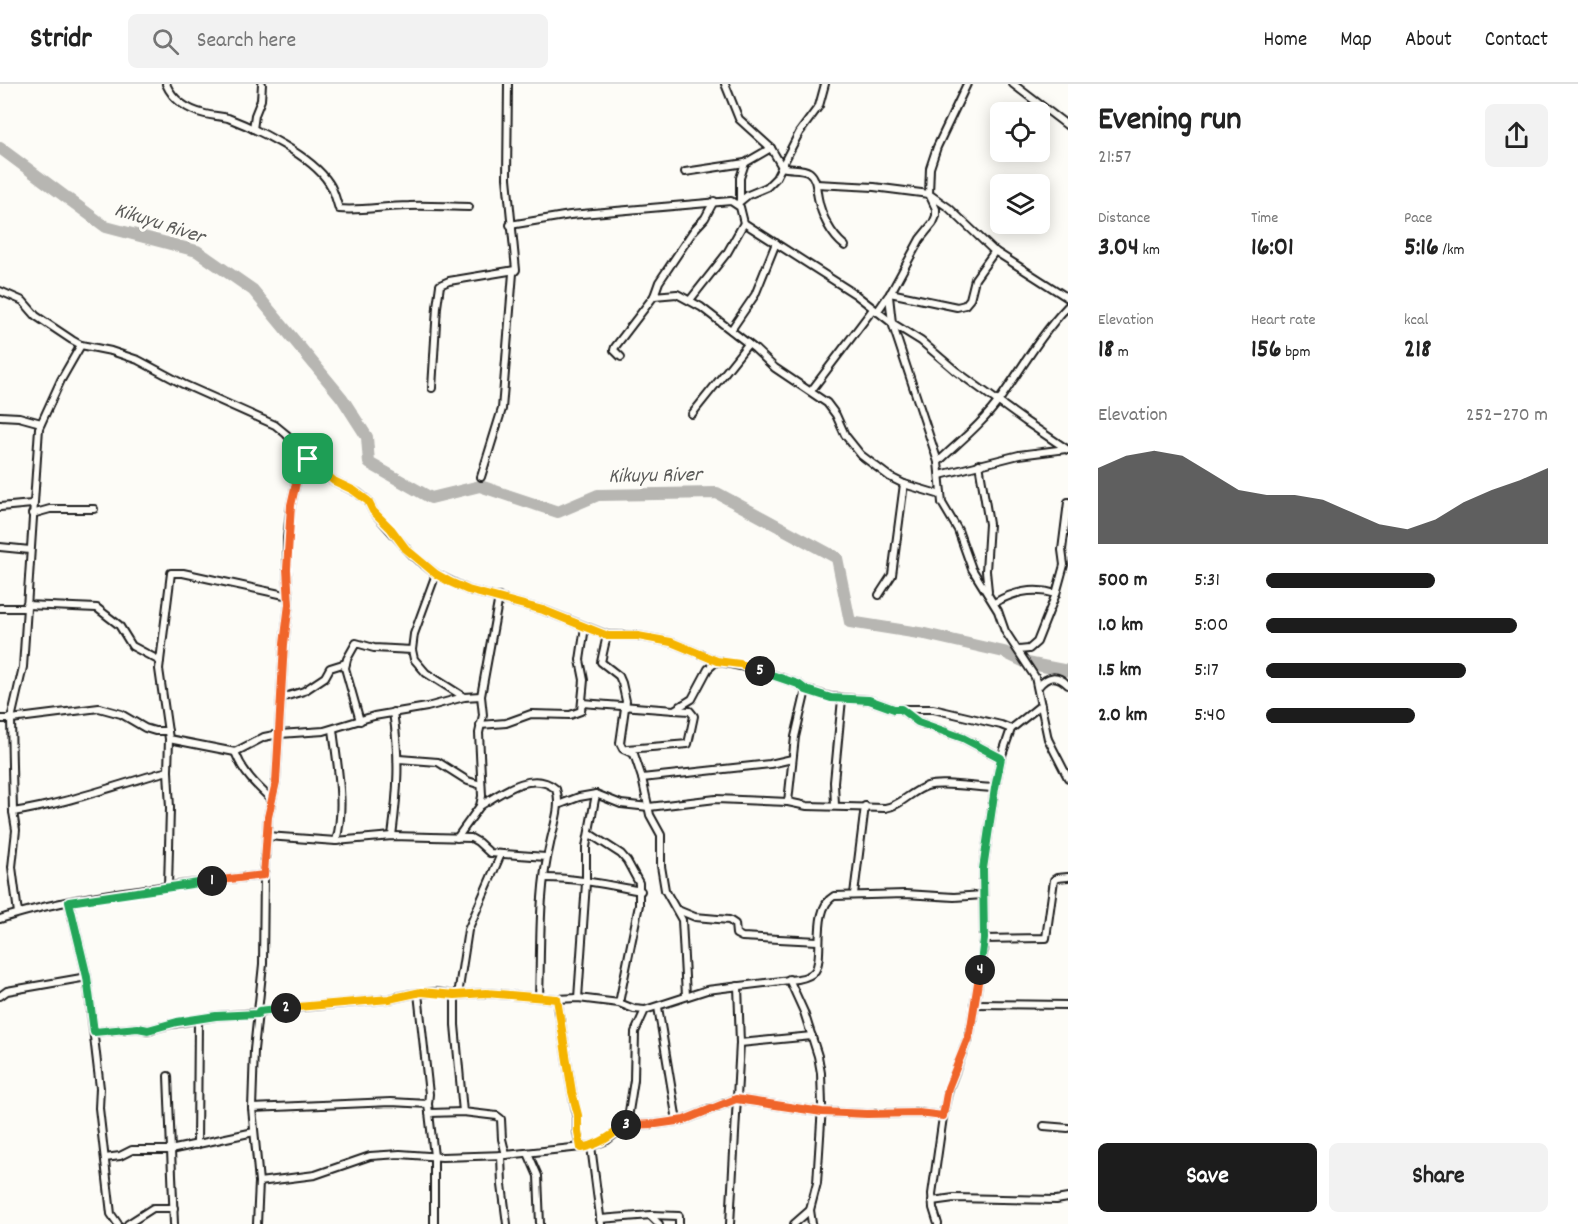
<!DOCTYPE html>
<html lang="en">
<head>
<meta charset="utf-8">
<style>
	body { margin:0; font-family:Dekko,sans-serif; background:#f2f2f2; color:#222; height:100vh; display:flex; flex-direction:column; font-size:22px; white-space:nowrap }
	* { box-sizing:border-box; margin:0 }
	p { font-size:20px; color:#767676 }
	.icon { flex:none; width:33px; height:33px; fill:none; stroke:currentColor; stroke-width:2; stroke-linecap:round; stroke-linejoin:round }
	.map { position:relative; flex:1; overflow:hidden }
	.panel { display:flex; flex-direction:column; background:#fff; width:510px }
	.panel>* { flex:none }
	.buttons { position:absolute; left:990px; top:18px; display:grid; gap:12px }
	.buttons a { display:grid; place-items:center; width:60px; height:60px; border-radius:9px; background:#fff; box-shadow:0 3px 15px #0003; font-size:30px }
	.pin { position:absolute; display:grid; place-items:center; width:51px; height:51px; color:#fff; margin:-26px; border-radius:12px; box-shadow:0 3px 9px #0006 }
	.km { position:absolute; width:30px; height:30px; margin:-15px; border-radius:50%; background:#222; color:#fff; font-size:16px; line-height:30px; text-align:center }
	.round { display:grid; place-items:center; flex:none; width:63px; height:63px; border-radius:9px; background:#f2f2f2 }
	.summary { display:flex; align-items:center; justify-content:space-between; height:102px; padding:0 30px }
	h1 { font-size:33px; font-weight:700; line-height:45px }
	.metrics { display:grid; grid-template-columns:repeat(3,1fr); gap:9px; height:102px; padding:6px 30px }
	.metrics div { display:grid; align-content:center }
	.metrics b { font-size:26px; font-weight:700 }
	.metrics small { font-size:16px; font-weight:400 }
	.metrics p { font-size:16px }
	.chart { height:168px; padding:12px 30px }
	.chart p { display:flex; justify-content:space-between }
	.chart svg { width:100%; height:108px; margin-top:6px; fill:#1c1c1c; opacity:.7 }
	.action { display:flex; gap:12px; margin-top:auto; padding:12px 30px }
	.action a { flex:1; height:69px; border-radius:9px; background:#1c1c1c; color:#fff; font-size:24px; font-weight:700; line-height:69px; text-align:center }
	.action a+a { background:#f2f2f2; color:#222 }
	ul { padding:0 30px; list-style:none; font-size:20px }
	li { display:grid; grid-template-columns:96px 72px 1fr; align-items:center; height:45px }
	li i { height:15px; border-radius:8px; background:#1c1c1c }
	header { display:flex; align-items:center; gap:36px; box-sizing:border-box; height:84px; padding:0 30px; background:#fff; border-bottom:2px solid #e0e0e0 }
	header strong { font-size:28px }
	nav { display:flex; gap:33px; margin-inline-start:auto; font-size:21px }
	.search { width:420px; height:54px; background:#f2f2f2; display:flex; align-items:center; gap:15px; box-sizing:border-box; padding:0 21px; border-radius:9px; color:#767676; font-size:22px }
	main { display:flex; flex:1; min-height:0 }
	.map>svg:first-child { display:block }
</style>
</head>
<body>
<header>
<strong>Stridr</strong>
<div class="search"><svg class="icon" aria-label="search" viewBox="0 0 24 24"><circle cx="10" cy="10" r="6"/><path d="M15 15l6 6"/></svg>Search here</div>
<nav><a>Home</a><a>Map</a><a>About</a><a>Contact</a></nav>
</header>
<main>
<div class="map">
<svg width="1068" height="1140" viewBox="0 0 1068 1140">
	<rect width="100%" height="100%" fill="#fdfcf7"/>
	<filter id="ink" filterUnits="userSpaceOnUse"><feTurbulence type="fractalNoise" baseFrequency=".0167" numOctaves="2"/><feDisplacementMap in="SourceGraphic" scale="12" xChannelSelector="R" yChannelSelector="G"/><feConvolveMatrix kernelMatrix="1 2 1 2 8 2 1 2 1" color-interpolation-filters="sRGB"/></filter>
	<g filter="url(#ink)">
		<g fill="none" stroke-linecap="round" stroke-linejoin="round">
			<polyline stroke="#b7b6b2" stroke-width="12" points="0,64 106,143 197,167 253,206 342,314 367,353 369,379 431,414 480,402 558,428 598,411 717,409 837,474 850,538 925,550 1004,568 1027,579 1068,587"/>
			<defs>
				<g id="street">
					<path d="M166,0C173,16 188,26 205,30C213,32 220,32 228,34C257,45 312,72 329,99C334,106 336,116 339,125C362,127 385,122 409,122C429,121 449,123 469,123"/>
					<path d="M725,0L739,35L771,64L782,83C790,86 802,83 809,88C817,94 816,105 818,114C821,131 831,151 845,162"/>
					<polyline points="967,0 937,63 930,84 929,110 936,125 936,132 933,139 920,155 889,212 892,239 938,378 942,419 958,446 972,485 998,527 1005,547 1035,593 1048,655 1068,694"/>
					<polyline points="1013,0 1068,42"/>
					<polyline points="253,45 255,31 261,16 262,0"/>
					<polyline points="685,88 745,79 771,64"/>
					<polyline points="816,100 874,103 929,110 949,124 993,166 1068,214"/>
					<polyline points="740,116 740,94 745,79"/>
					<polyline points="737,120 748,111 767,103 776,94 799,49 819,22 825,0"/>
					<polyline points="510,141 570,131 731,117 740,123 744,139 855,210 892,239 921,257 956,287 1025,337 1068,366"/>
					<polyline points="0,207 23,217 36,232 72,256 81,261 111,267 138,276 183,300 275,341 286,350 320,387 334,397 358,409 368,417 373,427 413,472 436,490 468,506 543,526 607,551 638,552 671,558 717,577 759,586 798,600 806,606 831,613 869,616 894,625 933,625 1001,641 1011,645"/>
					<polyline points="890,209 957,223 965,221 970,215 975,195 995,167"/>
					<polyline points="654,212 677,210 701,223 755,265 775,284 827,319 836,331 845,351 861,371 890,393 904,400 941,411"/>
					<polyline points="690,216 727,169 744,139"/>
					<polyline points="877,228 888,212"/>
					<polyline points="731,246 755,211 776,159"/>
					<polyline points="621,273 614,266 615,263 654,212 659,198 694,146 705,134 714,117"/>
					<polyline points="432,304 437,223 440,201 449,197 515,186"/>
					<polyline points="811,307 873,225"/>
					<polyline points="692,330 748,260"/>
					<polyline points="0,332 19,333 41,339"/>
					<path d="M938,378C959,358 983,339 1000,315C1022,284 1041,250 1068,222"/>
					<polyline points="979,380 989,440 986,487 988,507"/>
					<polyline points="940,391 1019,371 1066,365"/>
					<polyline points="481,393 502,325 513,189 516,186 507,94 508,0"/>
					<polyline points="0,423 32,420"/>
					<polyline points="32,430 50,425 94,425"/>
					<polyline points="0,463 30,466"/>
					<polyline points="436,490 414,550 412,566 414,575 426,589 464,613"/>
					<polyline points="879,511 892,491 904,400"/>
					<path d="M994,519C1013,508 1034,503 1056,510"/>
					<polyline points="26,521 97,524 119,541 132,562 160,577"/>
					<polyline points="0,524 26,524"/>
					<polyline points="607,551 601,578 619,592 622,599 626,617 620,659 623,665 634,670 642,694 650,731 661,751 661,782 665,806 682,836 686,912"/>
					<polyline points="1019,566 1029,565 1037,558 1056,510 1064,481 1062,466 1068,418"/>
					<path d="M1038,603C1048,591 1057,590 1068,601"/>
					<polyline points="281,614 304,607 325,593 330,584 346,579"/>
					<polyline points="582,619 674,626 692,615 708,585 717,577"/>
					<polyline points="901,625 918,638 963,654 1001,674"/>
					<polyline points="0,635 11,635 99,624 121,630 145,644 155,647 168,647"/>
					<polyline points="360,637 345,584 347,575 356,559 374,564 412,566"/>
					<polyline points="480,641 506,639 531,630 570,631 581,627 584,596 580,576 585,543"/>
					<path d="M333,645C337,681 346,722 336,757"/>
					<polyline points="169,655 235,668 264,653 279,650 324,647 374,632 427,623 464,613 481,612"/>
					<polyline points="627,665 688,660 694,632 690,627 674,626"/>
					<path d="M235,668C243,689 256,701 272,716"/>
					<polyline points="399,675 438,678 468,697 481,701"/>
					<polyline points="642,694 770,680 792,675"/>
					<polyline points="788,718 795,653 806,606"/>
					<path d="M558,721L579,713L596,710L621,720L649,723L716,715L788,718L807,722L885,724C901,722 911,707 927,702C942,697 977,704 995,704"/>
					<path d="M480,722C501,709 532,685 556,705C562,722 553,743 550,760C538,809 541,863 539,913"/>
					<polyline points="835,722 834,698 842,615"/>
					<path d="M13,728C66,720 116,701 168,687"/>
					<polyline points="590,750 621,770 627,777 639,799 639,821 619,919"/>
					<polyline points="267,752 336,757 392,752 471,754 478,758 490,769 546,773"/>
					<path d="M392,752C398,706 400,674 393,628"/>
					<polyline points="457,754 480,722 482,712 479,649 483,631 481,612 499,513"/>
					<path d="M545,794C577,794 609,801 641,807"/>
					<polyline points="168,803 170,724 168,687 169,655 159,585 171,489 183,489 289,512"/>
					<polyline points="854,810 865,722"/>
					<polyline points="69,818 87,893 100,1004 99,1024 111,1130 118,1140"/>
					<polyline points="678,826 695,833 729,836 735,840 736,850 742,853 818,857"/>
					<polyline points="18,829 12,783 16,746 13,728 11,635 23,583 39,344 61,296 81,261"/>
					<path d="M0,835C84,808 176,802 264,791"/>
					<polyline points="984,855 1046,854 1054,796 1057,794 1068,793"/>
					<polyline points="789,895 804,928 818,972 821,989 822,1022 817,1099 810,1126 794,1140"/>
					<polyline points="418,909 429,1010 428,1020 434,1072 434,1140"/>
					<polyline points="455,911 455,941 463,1028"/>
					<polyline points="458,911 468,846 501,770"/>
					<polyline points="0,912 7,907 87,893"/>
					<polyline points="578,914 586,799 586,763 596,710"/>
					<polyline points="557,915 572,1008 577,1031 577,1048 581,1064"/>
					<polyline points="974,920 1068,921"/>
					<polyline points="658,923 677,1037"/>
					<path d="M259,927L347,919L389,915L411,910L436,908L455,911L486,909L557,915L578,914L619,919L634,925L645,926L707,906L798,895C804,894 811,892 815,887C825,872 811,825 834,812L905,810L954,813L983,811"/>
					<polyline points="94,948 138,944 148,946 172,940 216,932 258,929"/>
					<polyline points="740,959 812,952"/>
					<polyline points="168,992 174,1140"/>
					<polyline points="252,1024 391,1018 428,1020"/>
					<polyline points="429,1029 463,1028 497,1032 501,1035 502,1055 506,1071"/>
					<polyline points="626,1041 656,1040 684,1036 736,1015 822,1028 867,1030 919,1029 943,1032"/>
					<polyline points="1044,1042 1068,1044"/>
					<polyline points="197,1061 198,935"/>
					<polyline points="591,1062 601,1140"/>
					<polyline points="528,1069 538,1092 540,1140"/>
					<polyline points="501,1071 502,1101 507,1140"/>
					<polyline points="105,1074 120,1072 132,1066 170,1066 254,1048"/>
					<polyline points="259,1098 315,1091 370,1072 400,1070 442,1073 506,1071 591,1062 607,1056 626,1041 628,1034 634,996 635,948 645,926"/>
					<polyline points="932,1117 954,1114 1056,1116 1068,1114"/>
					<polyline points="810,1126 812,1140"/>
					<polyline points="651,1132 659,1140"/>
					<polyline points="600,1135 651,1131 679,1132 679,1140"/>
					<polyline points="128,1140 153,1124 174,1124"/>
					<polyline points="257,1140 259,1098 252,1024 254,966 263,880 264,791 268,733 276,698 284,560 289,520 287,485 287,454 291,421 299,386 308,375"/>
					<polyline points="730,1140 740,959 738,902"/>
					<polyline points="938,1140 933,1124 932,1110 944,1026 949,1004 970,949 982,875 984,855 983,785 995,704 1001,674 1011,645 1041,621"/>
				</g>
			</defs>
			<use href="#street" stroke="#1c1c1c" stroke-width="10"/>
			<use href="#street" stroke="#fdfcf7" stroke-width="6"/>
		</g>
	</g>
	<g fill="none" stroke-linecap="round" stroke-linejoin="round" filter="url(#ink)">
		<defs>
			<polyline id="split-1" points="212,797 264,791 268,733 276,698 284,560 289,520 287,485 291,421 299,386 308,375"/>
			<polyline id="split-2" points="212,797 69,818 87,893 94,948 138,944 148,946 177,938 216,932 258,930 259,927 286,924"/>
			<path id="split-3" d="M286,924L389,915L421,908L455,911L486,909L557,915L572,1008L578,1031V1048L581,1064C600,1061 611,1051 626,1041"/>
			<polyline id="split-4" points="626,1041 656,1040 684,1036 736,1015 822,1028 867,1030 919,1029 943,1032 948,1004 970,949 980,886"/>
			<polyline id="split-5" points="760,587 798,600 806,606 831,614 869,616 894,625 901,625 918,638 963,654 1001,674 995,704 983,785 984,855 980,886"/>
			<polyline id="split-6" points="308,375 334,397 353,406 368,417 373,427 391,445 406,465 436,490 450,498 468,506 543,526 608,552 638,552 671,558 717,577 740,580 760,587"/>
		</defs>
		<use href="#split-1" stroke="#fff" stroke-width="12"/>
		<use href="#split-2" stroke="#fff" stroke-width="12"/>
		<use href="#split-3" stroke="#fff" stroke-width="12"/>
		<use href="#split-4" stroke="#fff" stroke-width="12"/>
		<use href="#split-5" stroke="#fff" stroke-width="12"/>
		<use href="#split-6" stroke="#fff" stroke-width="12"/>
		<use href="#split-1" stroke="#f0652b" stroke-width="8"/>
		<use href="#split-2" stroke="#22a559" stroke-width="8"/>
		<use href="#split-3" stroke="#f5b400" stroke-width="8"/>
		<use href="#split-4" stroke="#f0652b" stroke-width="8"/>
		<use href="#split-5" stroke="#22a559" stroke-width="8"/>
		<use href="#split-6" stroke="#f5b400" stroke-width="8"/>
	</g>
	<g text-anchor="middle" stroke-width="6" stroke-linejoin="round" paint-order="stroke">
		<g font-size="21" font-style="italic" fill="#5a5a58" stroke="#fdfcf7">
			<text transform="translate(160 138) rotate(18)" y="7">Kikuyu River</text>
			<text transform="translate(655 390) rotate(-1)" y="7">Kikuyu River</text>
		</g>
	</g>
</svg>
<div class="buttons">
<a><svg class="icon" aria-label="locate" viewBox="0 0 24 24"><circle cx="12" cy="12" r="6"/><path d="M12 2v4M12 18v4M2 12h4M18 12h4"/></svg></a>
<a><svg class="icon" aria-label="layers" viewBox="0 0 24 24"><path d="M12 4l9 5-9 5-9-5zM3 14l9 5 9-5"/></svg></a>
</div>
<div class="pin" style="left:308px;top:375px;background:#1e9e55"><svg class="icon" aria-label="arrive" viewBox="0 0 24 24"><path d="M6 21V4h12l-3 4 3 4H6"/></svg></div>
<b class="km" style="left:212px;top:797px">1</b>
<b class="km" style="left:286px;top:924px">2</b>
<b class="km" style="left:626px;top:1041px">3</b>
<b class="km" style="left:980px;top:886px">4</b>
<b class="km" style="left:760px;top:587px">5</b>
</div>
<section class="panel">
<div class="summary"><div><h1>Evening run</h1><p>21:57</p></div><a class="round"><svg class="icon" aria-label="share" viewBox="0 0 24 24"><path d="M12 15V3M7 8l5-5 5 5M5 13v7h14v-7"/></svg></a></div>
<div class="metrics">
<div><p>Distance</p><b>3.04<small> km</small></b></div>
<div><p>Time</p><b>16:01</b></div>
<div><p>Pace</p><b>5:16<small> /km</small></b></div>
</div>
<div class="metrics">
<div><p>Elevation</p><b>18<small> m</small></b></div>
<div><p>Heart rate</p><b>156<small> bpm</small></b></div>
<div><p>kcal</p><b>218</b></div>
</div>
<div class="chart"><p><span>Elevation</span>252–270 m</p>
<svg viewBox="0 0 160 44" preserveAspectRatio="none"><path d="M0 44V13L10 8L20 6L30 8L40 15L50 22L60 24L70 24L80 26L90 31L100 36L110 38L120 34L130 27L140 22L150 18L160 13V44z"/></svg>
</div>
<ul>
<li><b>500 m</b>5:31<i style="width:60%"></i></li>
<li><b>1.0 km</b>5:00<i style="width:89%"></i></li>
<li><b>1.5 km</b>5:17<i style="width:71%"></i></li>
<li><b>2.0 km</b>5:40<i style="width:53%"></i></li>
</ul>
<div class="action"><a>Save</a><a>Share</a></div>
</section>
</main>
</body>
</html>
